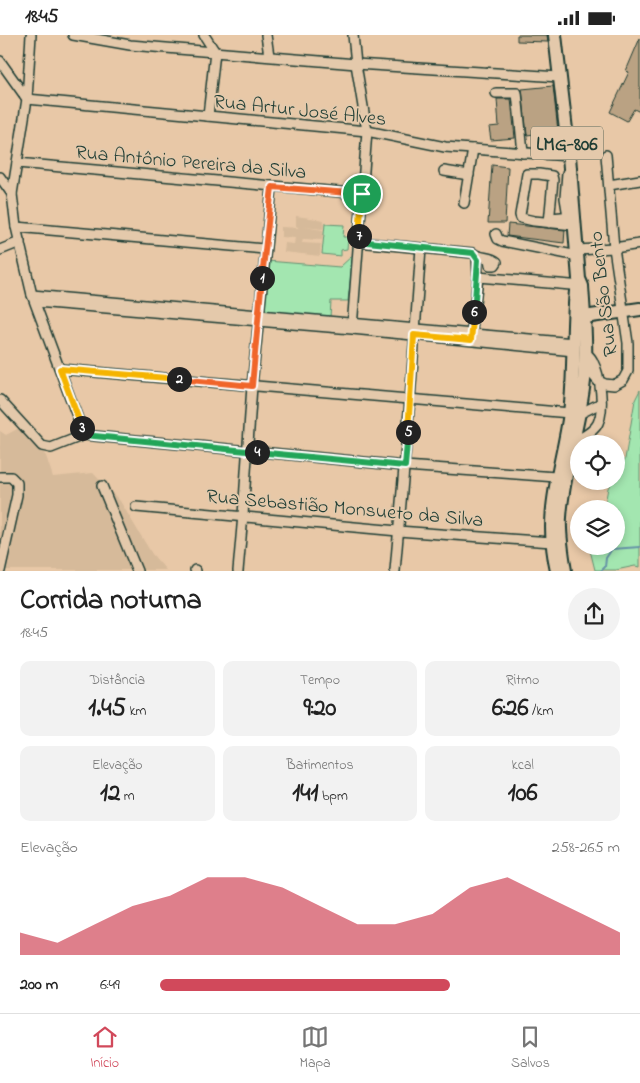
<!DOCTYPE html>
<html lang="pt">
<head>
<meta charset="utf-8">
<style>
	body { margin:0; font-family:"Indie Flower",sans-serif; background:#f2f2f2; color:#222; height:100vh; display:flex; flex-direction:column; font-size:19px; white-space:nowrap }
	* { box-sizing:border-box; margin:0 }
	p { font-size:16px; color:#767676 }
	.icon { flex:none; width:28px; height:28px; fill:none; stroke:currentColor; stroke-width:2; stroke-linecap:round; stroke-linejoin:round }
	.map { position:relative; height:536px; overflow:hidden }
	.panel { display:flex; flex-direction:column; background:#fff; flex:1 }
	.panel>* { flex:none }
	.controls { position:absolute; left:570px; top:400px; display:grid; gap:10px }
	.controls a { display:grid; place-items:center; width:55px; height:55px; border-radius:50%; background:#fff; box-shadow:0 2px 8px #0003; font-size:25px }
	.pin { position:absolute; display:grid; place-items:center; width:42px; height:42px; color:#fff; margin:-21px; border:2px solid #fff; border-radius:50%; box-shadow:0 1px 5px #0007 }
	.km { position:absolute; width:25px; height:25px; margin:-12px; border-radius:50%; background:#222; color:#fff; font-size:14px; line-height:25px; text-align:center }
	.round { display:grid; place-items:center; flex:none; width:52px; height:52px; border-radius:26px; background:#f2f2f2 }
	.head { display:flex; align-items:center; justify-content:space-between; height:85px; padding:0 20px }
	h1 { font-size:28px; font-weight:700; line-height:38px }
	.figures { display:grid; grid-template-columns:repeat(3,1fr); gap:8px; height:85px; padding:5px 20px }
	.figures div { display:grid; align-content:center; border-radius:10px; background:#f2f2f2; text-align:center }
	.figures b { font-size:25px; font-weight:700 }
	.figures small { font-size:14px; font-weight:400 }
	.figures p { font-size:14px }
	.chart { height:140px; padding:10px 20px }
	.chart p { display:flex; justify-content:space-between }
	.chart svg { width:100%; height:90px; margin-top:5px; fill:#d1495b; opacity:.7 }
	ul { padding:0 20px; list-style:none; font-size:16px }
	li { display:grid; grid-template-columns:80px 60px 1fr; align-items:center; height:38px }
	li i { height:12px; border-radius:6px; background:#d1495b }
	.status { display:flex; justify-content:space-between; align-items:center; height:35px; padding:0 25px; background:#fff; direction:ltr }
	.status svg { height:14px; fill:currentColor }
	.menu { display:flex; justify-content:space-around; align-items:center; height:70px; border-top:1px solid #e0e0e0; background:#fff; font-size:14px; color:#767676 }
	.menu a { display:grid; justify-items:center; gap:2px }
	.menu .on { color:#d1495b }
	.map>svg:first-child { display:block }
</style>
</head>
<body>
<div class="status"><b>18:45</b><svg viewBox="0 0 49 12"><path d="M0 12V9h3v3zM5 12V6h3v6zM10 12V3h3v9zM15 12V0h3v12zM26 1h20v11H26zM47 4h2v5h-2z"/></svg></div>
<div class="map">
<svg width="640" height="536" viewBox="0 0 640 536">
	<rect width="100%" height="100%" fill="#e8c8a7"/>
	<filter id="ink" filterUnits="userSpaceOnUse"><feTurbulence type="fractalNoise" baseFrequency=".02" numOctaves="2"/><feDisplacementMap in="SourceGraphic" scale="10" xChannelSelector="R" yChannelSelector="G"/><feConvolveMatrix kernelMatrix="1 2 1 2 8 2 1 2 1" color-interpolation-filters="sRGB"/></filter>
	<g filter="url(#ink)">
		<g fill="#d6ba9a">
			<polygon points="296,181 324,185 323,194 304,192 323,195 322,205 303,204 302,208 321,209 320,221 284,217 285,208 294,209 295,203 281,202 281,192 299,193 296,191"/>
			<polygon points="21,392 46,421 53,442 93,438 120,466 152,519 166,535 0,535 0,396 6,400"/>
		</g>
		<g fill="#a3e6b0" stroke="#619272">
			<polygon points="325,189 344,190 343,202 348,202 347,214 341,215 341,221 322,219"/>
			<polygon points="353,220 348,266 331,266 330,283 265,276 267,226 340,232"/>
			<polygon points="640,355 640,532 635,531 616,535 595,535 589,511 616,511 616,474 604,474 608,453 612,446 616,446 616,439 625,424 635,365"/>
		</g>
		<g fill="none" stroke-linecap="round" stroke-linejoin="round">
			<polyline stroke="#6693a7" stroke-width="2" points="601,536 605,532 606,523 612,514 640,512"/>
		</g>
		<g fill="#baa283" stroke="#1f3d34">
			<polygon points="517,0 547,0 548,7 517,6"/>
			<polygon points="640,3 640,77 634,74 627,86 610,77 629,37 626,36"/>
			<polygon points="553,51 558,96 527,100 522,54"/>
			<polygon points="497,64 511,64 515,103 491,105 489,92 499,91"/>
			<polygon points="492,130 508,132 505,188 488,188"/>
			<polygon points="508,189 565,195 564,208 507,201"/>
		</g>
		<g fill="none" stroke-linecap="round" stroke-linejoin="round">
			<defs>
				<g id="minor">
					<polyline points="31,0 27,64 12,159 16,192 32,260 84,400"/>
					<polyline points="73,0 130,10 356,29 559,42"/>
					<polyline points="204,0 215,17 208,81"/>
					<polyline points="266,0 269,21"/>
					<polyline points="0,26 27,64 367,96 445,112 569,121"/>
					<polyline points="496,58 517,58 523,118"/>
					<polyline points="17,128 362,159"/>
					<polyline points="444,136 469,140"/>
					<polyline points="567,138 565,163 568,181"/>
					<polyline points="0,142 12,159"/>
					<polyline points="609,150 640,145"/>
					<polyline points="464,168 473,114"/>
					<polyline points="550,183 573,181"/>
					<polyline points="549,188 553,145 552,141 539,139 527,139 520,180 521,183 534,186 574,190"/>
					<polyline points="16,192 264,214"/>
					<polyline points="496,199 498,204 502,206 578,221"/>
					<path d="M358,207L473,218C480,224 490,221 497,227L495,230H490L489,224"/>
					<polyline points="0,215 20,207"/>
					<polyline points="577,215 614,213 640,209"/>
					<polyline points="478,242 582,251"/>
					<polyline points="32,260 574,308"/>
					<polyline points="36,267 352,294 574,316"/>
					<polyline points="352,293 367,96 356,29 353,0"/>
					<polyline points="471,304 478,242 477,222"/>
					<polyline points="585,331 598,346 605,349 614,350 623,345 628,336 628,308 614,213 606,120"/>
					<polyline points="60,334 570,378"/>
					<polyline points="0,365 42,411 51,413 84,400 405,431 556,442"/>
					<polyline points="579,379 601,368"/>
					<path d="M574,407C582,402 594,397 598,388C605,374 600,340 593,327C592,323 588,320 586,318"/>
					<polyline points="0,442 11,442 17,448 17,460 0,536"/>
					<polyline points="102,451 137,536"/>
					<polyline points="136,472 398,496 552,507"/>
					<polyline points="195,535 196,536"/>
					<polyline points="238,536 243,480 252,351 272,152"/>
					<polyline points="395,536 410,365 421,213"/>
				</g>
				<g id="highway">
					<path d="M555,0L569,121L579,244L582,251C584,282 587,315 584,346C579,392 563,436 560,482C559,500 562,518 565,536"/>
					<polyline points="584,282 640,274"/>
					<path d="M557,536C543,475 562,435 570,378C575,337 572,296 576,256"/>
				</g>
			</defs>
			<use href="#minor" stroke="#1f3d34" stroke-width="12"/>
			<use href="#highway" stroke="#1f3d34" stroke-width="16"/>
			<use href="#minor" stroke="#e4c9ab" stroke-width="9"/>
			<use href="#highway" stroke="#e4c9ab" stroke-width="12"/>
		</g>
	</g>
	<g fill="none" stroke-linecap="round" stroke-linejoin="round" filter="url(#ink)">
		<defs>
			<polyline id="split-1" points="262,243 272,152 362,159"/>
			<polyline id="split-2" points="179,344 252,351 262,243"/>
			<polyline id="split-3" points="82,393 60,334 179,344"/>
			<polyline id="split-4" points="82,393 84,400 257,417"/>
			<polyline id="split-5" points="257,417 405,431 408,397"/>
			<polyline id="split-6" points="408,397 414,300 471,305 474,277"/>
			<polyline id="split-7" points="359,201 358,206 473,218 478,225 474,277"/>
			<polyline id="split-8" points="359,201 362,159"/>
		</defs>
		<use href="#split-1" stroke="#fff" stroke-width="10"/>
		<use href="#split-2" stroke="#fff" stroke-width="10"/>
		<use href="#split-3" stroke="#fff" stroke-width="10"/>
		<use href="#split-4" stroke="#fff" stroke-width="10"/>
		<use href="#split-5" stroke="#fff" stroke-width="10"/>
		<use href="#split-6" stroke="#fff" stroke-width="10"/>
		<use href="#split-7" stroke="#fff" stroke-width="10"/>
		<use href="#split-8" stroke="#fff" stroke-width="10"/>
		<use href="#split-1" stroke="#f0652b" stroke-width="6"/>
		<use href="#split-2" stroke="#f0652b" stroke-width="6"/>
		<use href="#split-3" stroke="#f5b400" stroke-width="6"/>
		<use href="#split-4" stroke="#22a559" stroke-width="6"/>
		<use href="#split-5" stroke="#22a559" stroke-width="6"/>
		<use href="#split-6" stroke="#f5b400" stroke-width="6"/>
		<use href="#split-7" stroke="#22a559" stroke-width="6"/>
		<use href="#split-8" stroke="#f5b400" stroke-width="6"/>
	</g>
	<g text-anchor="middle" stroke-width="4" stroke-linejoin="round" paint-order="stroke">
		<rect fill="#e4c9ab" stroke="#5a6758" stroke-width="1" x="531" y="91.5" width="72" height="33" rx="4"/>
		<g font-size="19" font-weight="bold" fill="#1f3d34">
			<text x="567" y="115">LMG-806</text>
		</g>
		<g font-size="20" fill="#1f3d34" stroke="#e4c9ab">
			<text transform="translate(300 74) rotate(6)" y="7">Rua Artur José Alves</text>
			<text transform="translate(191 126) rotate(5)" y="7">Rua Antônio Pereira da Silva</text>
			<text transform="translate(602 259) rotate(-97)" y="7">Rua São Bento</text>
			<text transform="translate(345 472) rotate(5)" y="7">Rua Sebastião Monsueto da Silva</text>
		</g>
	</g>
</svg>
<div class="controls">
<a><svg class="icon" aria-label="locate" viewBox="0 0 24 24"><circle cx="12" cy="12" r="6"/><path d="M12 2v4M12 18v4M2 12h4M18 12h4"/></svg></a>
<a><svg class="icon" aria-label="layers" viewBox="0 0 24 24"><path d="M12 4l9 5-9 5-9-5zM3 14l9 5 9-5"/></svg></a>
</div>
<div class="pin" style="left:362px;top:159px;background:#1e9e55"><svg class="icon" aria-label="arrive" viewBox="0 0 24 24"><path d="M6 21V4h12l-3 4 3 4H6"/></svg></div>
<b class="km" style="left:262px;top:243px">1</b>
<b class="km" style="left:179px;top:344px">2</b>
<b class="km" style="left:82px;top:393px">3</b>
<b class="km" style="left:257px;top:417px">4</b>
<b class="km" style="left:408px;top:397px">5</b>
<b class="km" style="left:474px;top:277px">6</b>
<b class="km" style="left:359px;top:201px">7</b>
</div>
<section class="panel">
<div class="head"><div><h1>Corrida noturna</h1><p>18:45</p></div><a class="round"><svg class="icon" aria-label="share" viewBox="0 0 24 24"><path d="M12 15V3M7 8l5-5 5 5M5 13v7h14v-7"/></svg></a></div>
<div class="figures">
<div><p>Distância</p><b>1.45<small> km</small></b></div>
<div><p>Tempo</p><b>9:20</b></div>
<div><p>Ritmo</p><b>6:26<small> /km</small></b></div>
</div>
<div class="figures">
<div><p>Elevação</p><b>12<small> m</small></b></div>
<div><p>Batimentos</p><b>141<small> bpm</small></b></div>
<div><p>kcal</p><b>106</b></div>
</div>
<div class="chart"><p><span>Elevação</span>258–265 m</p>
<svg viewBox="0 0 160 44" preserveAspectRatio="none"><path d="M0 44V33L10 38L20 29L30 20L40 15L50 6L60 6L70 11L80 20L90 29L100 29L110 24L120 11L130 6L140 15L150 24L160 33V44z"/></svg>
</div>
<ul>
<li><b>200 m</b>6:49<i style="width:63%"></i></li>
</ul>
</section>
<nav class="menu">
<a class="on"><svg class="icon" aria-label="home" viewBox="0 0 24 24"><path d="M3 11l9-7 9 7M6 9v11h12V9"/></svg>Início</a>
<a><svg class="icon" aria-label="map" viewBox="0 0 24 24"><path d="M3 6l6-2 6 2 6-2v14l-6 2-6-2-6 2zM9 4v14M15 6v14"/></svg>Mapa</a>
<a><svg class="icon" aria-label="saved" viewBox="0 0 24 24"><path d="M7 4h10v16l-5-4-5 4z"/></svg>Salvos</a>
</nav>
</body>
</html>
